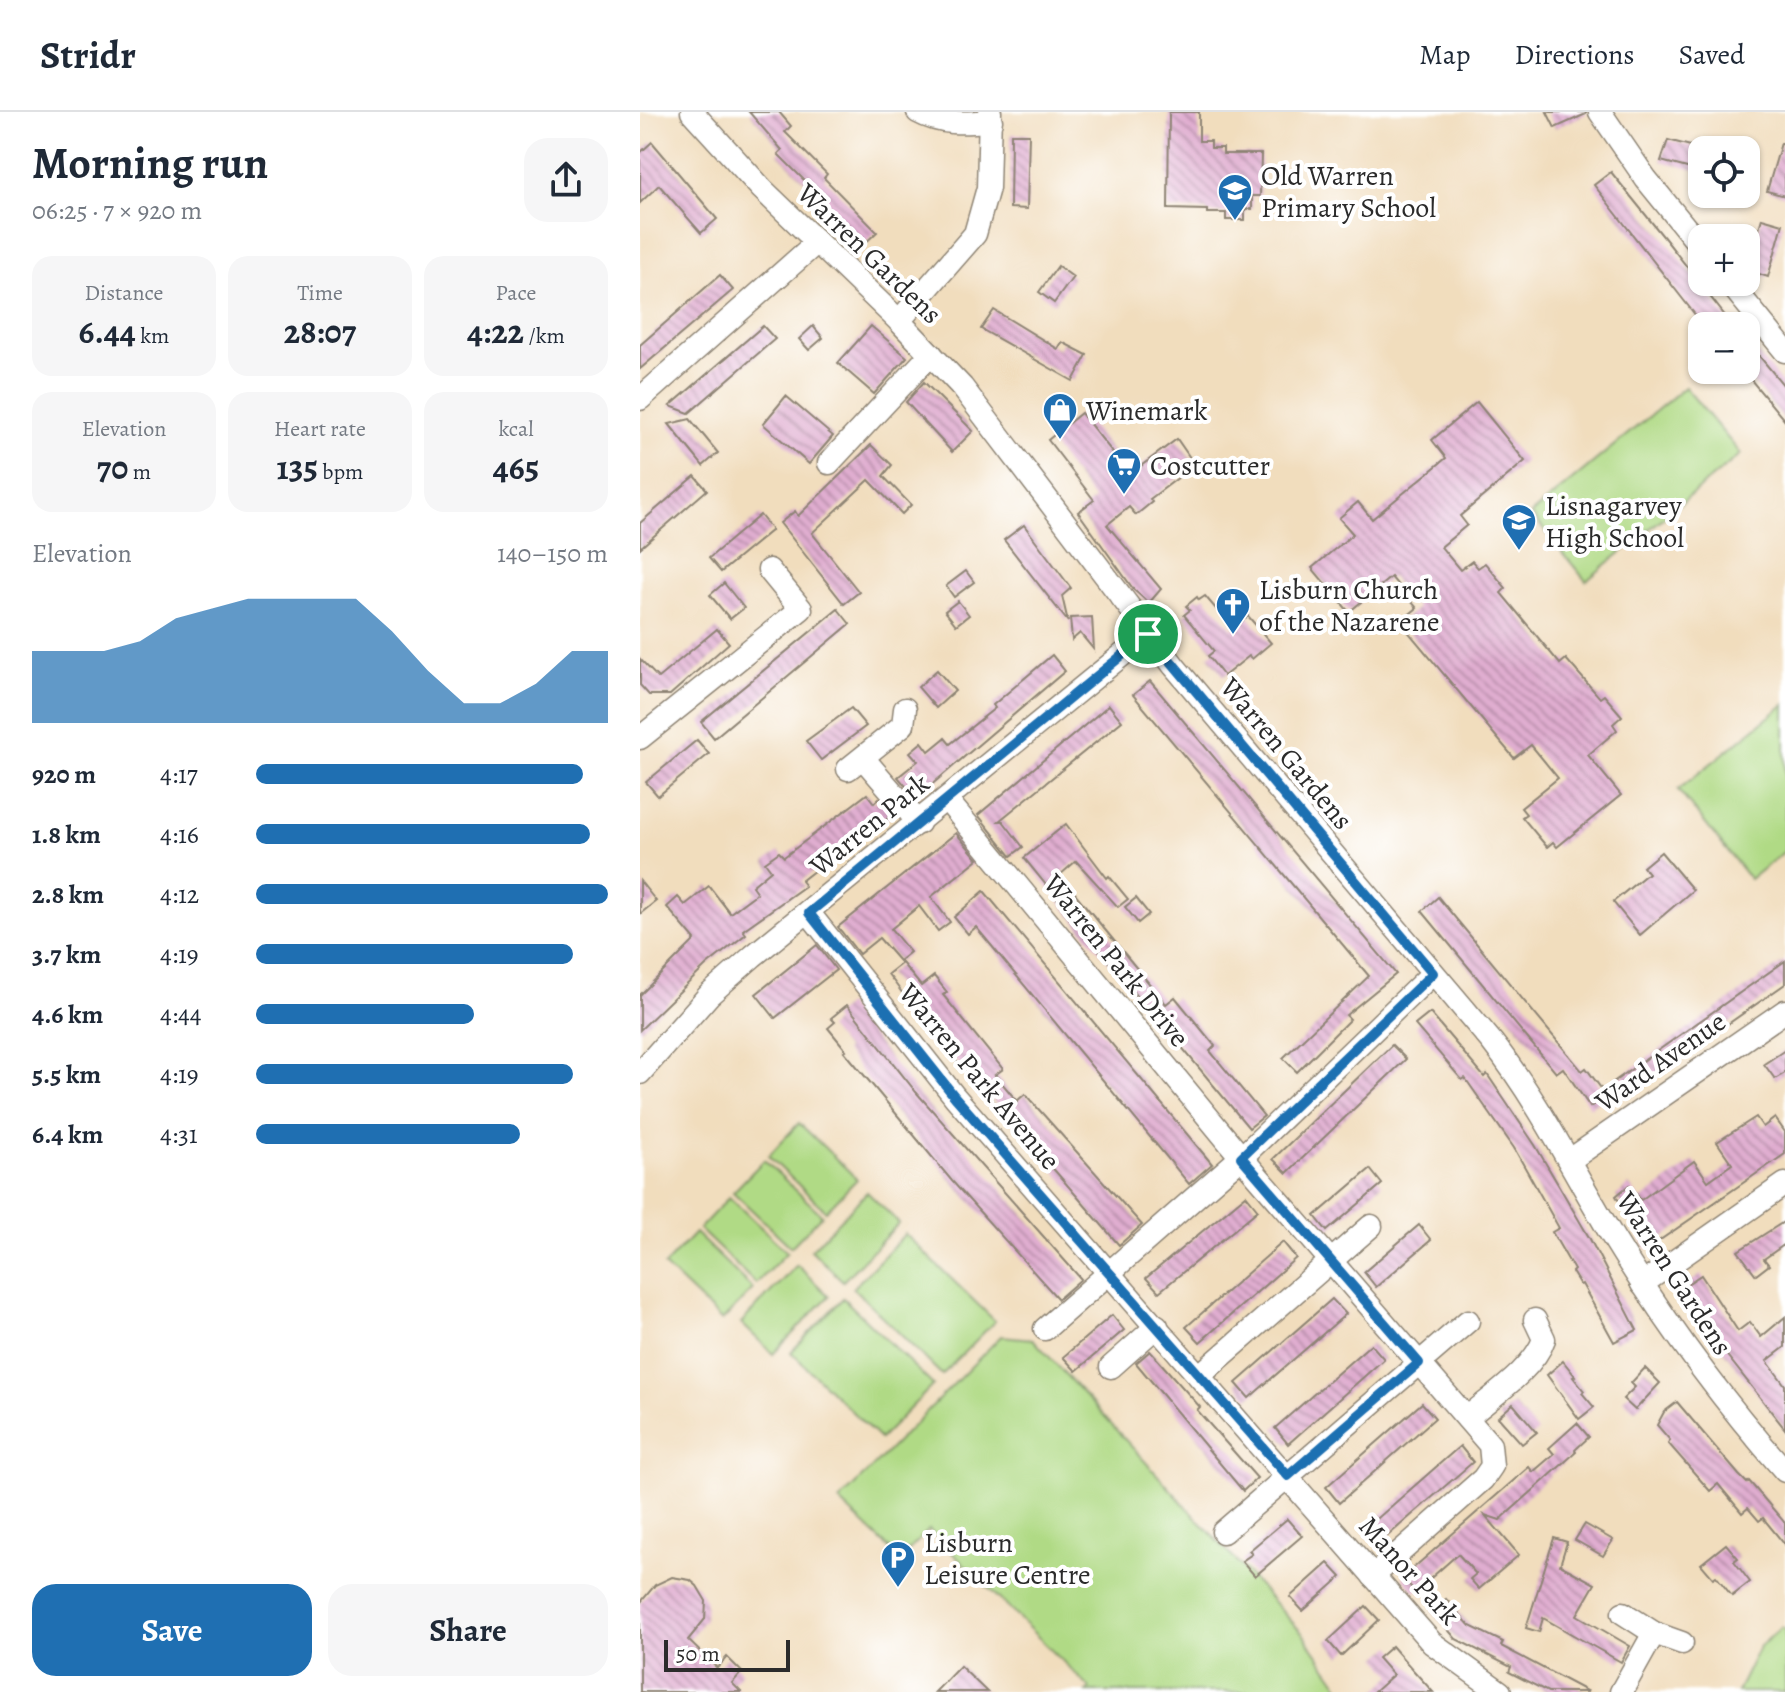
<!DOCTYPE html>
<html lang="en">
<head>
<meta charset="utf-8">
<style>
	body { margin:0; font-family:Alegreya,serif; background:#f6f6f7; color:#1f2937; height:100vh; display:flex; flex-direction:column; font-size:30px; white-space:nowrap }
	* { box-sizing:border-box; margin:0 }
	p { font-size:26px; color:#747a83 }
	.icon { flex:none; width:44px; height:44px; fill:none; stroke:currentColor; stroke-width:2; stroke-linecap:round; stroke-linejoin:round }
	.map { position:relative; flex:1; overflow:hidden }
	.side { display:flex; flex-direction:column; background:#fff; width:640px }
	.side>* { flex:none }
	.buttons { position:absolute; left:1048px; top:24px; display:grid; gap:16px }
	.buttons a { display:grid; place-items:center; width:72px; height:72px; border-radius:16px; background:#fff; box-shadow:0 2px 6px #0004; font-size:40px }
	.scale { position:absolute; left:24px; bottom:20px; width:126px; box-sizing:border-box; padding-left:8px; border:4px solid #2b2b2b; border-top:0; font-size:22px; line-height:28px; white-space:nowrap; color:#2b2b2b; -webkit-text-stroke:6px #fff; paint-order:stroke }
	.pin { position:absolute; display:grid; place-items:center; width:68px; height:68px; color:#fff; margin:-34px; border:4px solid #fff; border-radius:50%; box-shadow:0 2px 8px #0007 }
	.round { display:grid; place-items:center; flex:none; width:84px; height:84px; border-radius:24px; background:#f6f6f7 }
	.overview { display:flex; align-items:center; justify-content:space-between; height:136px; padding:0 32px }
	h1 { font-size:44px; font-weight:700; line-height:60px }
	.stats { display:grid; grid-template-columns:repeat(3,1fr); gap:12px; height:136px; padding:8px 32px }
	.stats div { display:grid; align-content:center; border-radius:20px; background:#f6f6f7; text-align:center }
	.stats b { font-size:34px; font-weight:700 }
	.stats small { font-size:22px; font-weight:400 }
	.stats p { font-size:22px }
	.chart { height:224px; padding:16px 32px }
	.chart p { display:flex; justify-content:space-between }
	.chart svg { width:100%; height:144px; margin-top:8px; fill:#1f6fb2; opacity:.7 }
	.cta { display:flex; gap:16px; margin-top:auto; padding:16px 32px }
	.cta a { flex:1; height:92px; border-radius:24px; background:#1f6fb2; color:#fff; font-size:32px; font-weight:700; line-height:92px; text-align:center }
	.cta a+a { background:#f6f6f7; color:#1f2937 }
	ul { padding:0 32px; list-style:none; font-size:26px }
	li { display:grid; grid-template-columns:128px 96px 1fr; align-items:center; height:60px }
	li i { height:20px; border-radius:10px; background:#1f6fb2 }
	header { display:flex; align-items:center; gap:48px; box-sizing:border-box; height:112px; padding:0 40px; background:#fff; border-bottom:2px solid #e0e1e3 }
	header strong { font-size:38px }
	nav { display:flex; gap:44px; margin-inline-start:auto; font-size:28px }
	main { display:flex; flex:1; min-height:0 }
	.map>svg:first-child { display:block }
</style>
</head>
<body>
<header>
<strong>Stridr</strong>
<nav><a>Map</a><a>Directions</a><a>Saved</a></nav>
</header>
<main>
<section class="side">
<div class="overview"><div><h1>Morning run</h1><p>06:25 · 7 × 920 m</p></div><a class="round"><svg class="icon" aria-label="share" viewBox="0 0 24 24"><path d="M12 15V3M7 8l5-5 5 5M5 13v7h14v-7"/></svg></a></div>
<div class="stats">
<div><p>Distance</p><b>6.44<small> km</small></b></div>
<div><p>Time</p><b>28:07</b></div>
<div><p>Pace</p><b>4:22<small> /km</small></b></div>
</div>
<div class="stats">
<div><p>Elevation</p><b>70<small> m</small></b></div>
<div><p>Heart rate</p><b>135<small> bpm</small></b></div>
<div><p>kcal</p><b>465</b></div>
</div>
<div class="chart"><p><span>Elevation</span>140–150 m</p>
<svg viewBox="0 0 160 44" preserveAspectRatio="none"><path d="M0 44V22L10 22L20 22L30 19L40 12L50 9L60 6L70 6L80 6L90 6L100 16L110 28L120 38L130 38L140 32L150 22L160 22V44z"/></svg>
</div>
<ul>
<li><b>920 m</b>4:17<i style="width:93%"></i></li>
<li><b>1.8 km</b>4:16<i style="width:95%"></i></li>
<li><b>2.8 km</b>4:12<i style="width:100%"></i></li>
<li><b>3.7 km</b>4:19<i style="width:90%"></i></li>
<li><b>4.6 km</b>4:44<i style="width:62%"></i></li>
<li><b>5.5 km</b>4:19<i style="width:90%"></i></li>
<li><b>6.4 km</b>4:31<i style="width:75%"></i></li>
</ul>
<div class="cta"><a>Save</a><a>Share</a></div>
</section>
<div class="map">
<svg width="1145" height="1580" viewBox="0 0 1145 1580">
	<defs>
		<pattern id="building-back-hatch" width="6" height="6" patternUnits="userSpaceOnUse" patternTransform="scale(2)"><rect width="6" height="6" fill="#e0add0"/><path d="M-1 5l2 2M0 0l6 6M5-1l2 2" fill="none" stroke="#b68da9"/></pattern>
	</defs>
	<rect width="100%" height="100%" fill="#fff"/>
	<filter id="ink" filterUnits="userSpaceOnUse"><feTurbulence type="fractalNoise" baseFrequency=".0125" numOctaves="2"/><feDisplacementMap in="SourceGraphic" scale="16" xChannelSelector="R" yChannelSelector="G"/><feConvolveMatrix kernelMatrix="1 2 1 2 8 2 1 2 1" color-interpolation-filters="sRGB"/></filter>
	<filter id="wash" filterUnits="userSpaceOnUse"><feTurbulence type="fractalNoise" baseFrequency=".006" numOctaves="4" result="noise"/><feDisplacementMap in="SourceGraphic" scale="32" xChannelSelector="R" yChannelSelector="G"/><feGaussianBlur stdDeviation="1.8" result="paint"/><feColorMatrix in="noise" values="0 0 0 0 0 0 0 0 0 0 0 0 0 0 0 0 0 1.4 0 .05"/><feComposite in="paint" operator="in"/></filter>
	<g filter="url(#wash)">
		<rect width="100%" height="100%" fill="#f1ddbd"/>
		<g fill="#b0da85" stroke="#6e8258" stroke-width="2">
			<polygon points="1045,275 1101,342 946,469 891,402"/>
			<polygon points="1145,592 1145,739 1110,767 1038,678"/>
			<polygon points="159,1011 217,1067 186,1099 128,1044"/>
			<polygon points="124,1048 182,1103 151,1135 93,1080"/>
			<polygon points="227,1080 259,1111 203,1169 171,1138"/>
			<polygon points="89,1085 147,1140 116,1172 59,1117"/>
			<polygon points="55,1121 113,1177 82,1209 24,1154"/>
			<polygon points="265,1122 355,1209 302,1263 213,1176"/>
			<polygon points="157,1153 189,1184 133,1242 101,1211"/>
			<polygon points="203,1186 293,1273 240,1327 151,1240"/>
			<polygon points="361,1224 393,1227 663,1522 704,1580 447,1580 450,1576 289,1418 260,1447 199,1389"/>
			<polygon points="1142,1515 1145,1518 1145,1580 1097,1580 1119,1535"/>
		</g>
		<g id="blocks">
			<g fill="url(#building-back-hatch)">
				<polygon points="109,0 139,0 151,14 145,20 187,62 184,66 237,120 222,134 169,80 173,77 138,42 142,38"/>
				<polygon points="529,0 559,0 559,29 571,29 571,36 583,36 583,42 621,42 620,84 612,84 612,97 605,97 605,108 586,108 586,101 567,101 567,98 528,97"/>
				<polygon points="907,0 946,0 946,2 915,16"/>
				<polygon points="371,22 389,22 387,97 370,96"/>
				<polygon points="1028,28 1062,37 1062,60 1021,49"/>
				<polygon points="12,30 77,107 61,121 19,73 0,91 0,41"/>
				<polygon points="1141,31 1145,31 1145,84 1127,79"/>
				<polygon points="971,60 1026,128 1093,214 1064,214 1042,186 954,73"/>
				<polygon points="1122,106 1143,112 1128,165 1107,158"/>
				<polygon points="418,154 433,165 414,191 399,180"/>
				<polygon points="80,163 93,178 0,257 0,233"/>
				<polygon points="354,198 418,237 422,230 447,243 433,269 341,217"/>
				<polygon points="123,214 135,227 99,258 49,301 30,294"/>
				<polygon points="173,214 183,226 169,238 159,227"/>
				<polygon points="231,214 267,245 234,282 198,251"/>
				<polygon points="1106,228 1145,275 1145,309 1106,262"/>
				<polygon points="284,270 333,319 312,340 266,290"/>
				<polygon points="146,284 193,324 169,352 123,312"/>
				<polygon points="837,290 885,349 820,404 827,413 801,435 820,458 832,449 838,456 845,451 866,476 861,481 920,552 926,547 960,586 964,583 982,604 973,612 977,618 948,643 981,683 917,735 913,730 907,735 882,705 886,702 881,696 918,666 891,633 874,646 760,510 777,496 751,465 709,500 672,456 713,422 699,406 718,390 732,407 806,346 792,328"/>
				<polygon points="441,301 490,362 537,327 555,353 510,387 512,390 496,403 489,395 467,413 521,477 509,491 494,478 438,400 454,388 408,328"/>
				<polygon points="50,307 78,341 63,354 29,312"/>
				<polygon points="231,333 252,353 243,364 271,393 262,402 229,368 172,421 219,480 204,492 140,411 155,399 158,404"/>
				<polygon points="55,364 67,378 0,436 0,411"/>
				<polygon points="120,403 132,418 81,460 69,446"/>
				<polygon points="384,413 431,476 422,484 428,510 364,428"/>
				<polygon points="326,459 334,470 314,485 306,474"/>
				<polygon points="84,471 104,496 90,507 70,483"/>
				<polygon points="565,484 593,517 608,504 631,531 612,547 609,544 584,564 568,544 574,539 544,503 550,498 546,494 557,485 559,488"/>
				<polygon points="318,489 329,503 316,513 305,499"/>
				<polygon points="198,497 210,512 74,626 61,610"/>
				<polygon points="452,505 454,538 440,521 432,528 430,506"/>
				<polygon points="77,517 89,531 30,583 9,583 0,573 0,547 18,566"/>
				<polygon points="412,543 425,559 276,686 258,665 278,649 270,640 282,630 289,639 305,626 310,632 355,596 353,593"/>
				<polygon points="297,558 315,579 296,596 278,575"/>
				<polygon points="510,569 756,862 706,903 710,907 657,960 643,946 729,864 493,583"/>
				<polygon points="469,593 482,609 359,709 363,709 383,735 371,744 338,703"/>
				<polygon points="211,596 226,614 181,648 166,629"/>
				<polygon points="57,628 69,642 18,684 6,670"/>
				<polygon points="227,682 234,691 239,686 253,702 236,716 232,710 199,734 202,737 161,769 165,774 103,818 106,822 67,853 0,918 0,883 55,828 27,795 38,785 45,793 69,774 90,801 117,781 112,774 131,758 125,750 139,740 144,745"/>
				<polygon points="426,712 467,766 469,764 488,787 478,795 436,749 420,763 526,892 535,885 575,934 570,939 624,1004 609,1016 510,897 508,898 501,890 384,746"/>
				<polygon points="316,721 338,747 291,785 310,810 298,819 279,794 251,817 270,840 259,849 239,826 219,842 198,815"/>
				<polygon points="1021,740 1053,778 1000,823 973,790 1008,761 1003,755"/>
				<polygon points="0,769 16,789 0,802"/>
				<polygon points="344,779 572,1052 549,1072 336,815 328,822 314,805"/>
				<polygon points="798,785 942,959 946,956 966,983 950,995 923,956 916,961 782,799"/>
				<polygon points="496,786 509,802 498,811 485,795"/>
				<polygon points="177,833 196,858 135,906 116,882"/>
				<polygon points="1145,849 1145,872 1048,940 1047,938 994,979 992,977 982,984 972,971"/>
				<polygon points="262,851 281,874 294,864 307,880 303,883 363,957 355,963 377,989 385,982 502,1113 479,1133 372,1009 316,949 266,886 248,862"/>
				<polygon points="207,893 276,980 441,1167 418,1187 312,1069 204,939 206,938 188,916 195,910 191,906"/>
				<polygon points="790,901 844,965 847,962 895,1033 950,1127 997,1218 974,1230 942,1172 940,1173 932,1160 934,1158 912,1120 919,1116 874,1036 825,966 822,968 775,913"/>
				<polygon points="752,933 766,947 647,1061 633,1047"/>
				<polygon points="1145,938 1145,961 1135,967 1124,952"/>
				<polygon points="1116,1005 1123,1015 1135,1006 1145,1020 1145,1042 1007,1137 976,1084 989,1073 1001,1088 1054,1049 1068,1069 1092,1052 1077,1030"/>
				<polygon points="730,1057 742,1072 687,1119 675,1104"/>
				<polygon points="606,1083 618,1098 519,1180 506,1166"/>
				<polygon points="1145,1109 1145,1132 1124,1147 1129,1153 1116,1163 1098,1139"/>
				<polygon points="779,1113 791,1128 736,1175 724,1160"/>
				<polygon points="643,1130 656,1146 560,1230 546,1215"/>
				<polygon points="1061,1163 1098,1219 1110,1210 1121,1225 1145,1205 1145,1235 1127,1249 1145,1273 1145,1317 1074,1227 1041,1176"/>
				<polygon points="692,1187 706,1202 609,1286 596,1271"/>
				<polygon points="472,1203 484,1218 436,1259 423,1245"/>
				<polygon points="731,1232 744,1247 648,1332 635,1316"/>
				<polygon points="510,1239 560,1295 557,1298 617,1366 603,1379 496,1251"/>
				<polygon points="923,1249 935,1264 933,1265 944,1279 942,1281 954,1295 939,1307 907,1263"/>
				<polygon points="1005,1256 1020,1271 995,1298 983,1287 995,1275 991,1271"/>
				<polygon points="1037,1290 1099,1363 1107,1371 1109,1369 1145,1411 1145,1433 1123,1406 1119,1409 1108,1396 1102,1401 1078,1372 1070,1379 1028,1331 1030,1328 1017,1313 1024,1300"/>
				<polygon points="782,1291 795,1306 699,1391 686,1375"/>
				<polygon points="873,1292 897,1320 882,1332 858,1305"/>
				<polygon points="937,1311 949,1325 935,1338 936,1340 860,1408 845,1403 879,1443 839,1477 830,1467 836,1462 818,1442 775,1480 763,1465 889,1355 893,1360 914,1342 909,1336"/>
				<polygon points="820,1334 833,1350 736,1434 723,1419"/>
				<polygon points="647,1407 662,1424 615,1464 602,1449 612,1442 609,1439"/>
				<polygon points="945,1412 973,1428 963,1444 935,1428"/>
				<polygon points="914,1426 927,1430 920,1453 955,1472 937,1503 990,1534 981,1550 903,1506 899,1520 886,1516"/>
				<polygon points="1086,1432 1098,1446 1094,1449 1110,1470 1092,1484 1076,1464 1073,1466 1061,1452"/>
				<polygon points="688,1451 701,1465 663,1499 650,1485"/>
				<polygon points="32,1465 50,1468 57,1474 66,1489 65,1507 48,1528 77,1556 87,1545 102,1560 92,1571 101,1580 0,1580 0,1491 15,1473"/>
				<polygon points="806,1487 830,1514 863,1530 861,1534 948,1580 908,1580 869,1560 871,1555 816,1527 792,1499"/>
				<polygon points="726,1494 739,1508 701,1544 688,1529"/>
				<polygon points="752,1534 773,1558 793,1580 734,1580 753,1563 738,1546"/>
				<polygon points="320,1554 347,1580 295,1580"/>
			</g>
		</g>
	</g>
	<g filter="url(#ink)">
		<use href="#blocks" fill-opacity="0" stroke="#8e8474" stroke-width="2"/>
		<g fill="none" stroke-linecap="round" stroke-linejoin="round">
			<defs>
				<g id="minor">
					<path d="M52,0L122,77L259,209L322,275L534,554L852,930C900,991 934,1061 974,1127C1025,1210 1081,1287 1145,1359"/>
					<path d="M278,0C302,13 324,11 351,9"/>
					<polyline points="960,0 1006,67 1062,136"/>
					<polyline points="1089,170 1145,239"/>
					<polyline points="259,209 335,122 348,76 350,0"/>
					<polyline points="0,287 176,131"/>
					<polyline points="189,351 291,242"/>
					<polyline points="0,626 161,497 129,458"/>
					<polyline points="223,646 279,711"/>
					<polyline points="208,657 263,613 265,597"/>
					<polyline points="307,688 601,1045 850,1333 852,1354 843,1367 733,1464"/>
					<polyline points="169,801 315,985 792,1531 860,1580"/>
					<polyline points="0,961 69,883 113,844 508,522"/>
					<polyline points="930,1048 1145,899"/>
					<polyline points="1002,1172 1145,1072"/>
					<polyline points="405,1217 607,1040 793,861"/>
					<polyline points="471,1255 517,1214"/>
					<polyline points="560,1263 731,1114"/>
					<path d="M827,1306C851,1285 894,1257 904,1227L895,1208"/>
					<polyline points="583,1420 828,1209"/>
					<polyline points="983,1501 1014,1521 1042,1531"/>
					<polyline points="981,1580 1014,1521"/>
				</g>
			</defs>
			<use href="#minor" stroke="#8e8474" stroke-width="25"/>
			<use href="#minor" stroke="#fff" stroke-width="22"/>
		</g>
	</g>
	<g fill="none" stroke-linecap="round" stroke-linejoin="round" filter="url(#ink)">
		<defs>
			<polygon id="route" points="508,522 793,861 601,1045 779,1251 648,1364 315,985 169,801"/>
		</defs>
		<use href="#route" stroke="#fff" stroke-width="16"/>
		<use href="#route" stroke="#1f6fb2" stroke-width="10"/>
	</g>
	<defs>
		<symbol id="school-pin" viewBox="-11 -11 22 30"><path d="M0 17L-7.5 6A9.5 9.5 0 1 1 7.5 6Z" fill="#1f6fb2" stroke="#fff"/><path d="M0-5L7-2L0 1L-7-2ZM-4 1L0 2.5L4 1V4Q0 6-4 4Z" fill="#fff"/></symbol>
		<symbol id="shop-pin" viewBox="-11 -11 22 30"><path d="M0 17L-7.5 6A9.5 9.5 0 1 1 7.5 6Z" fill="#1f6fb2" stroke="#fff"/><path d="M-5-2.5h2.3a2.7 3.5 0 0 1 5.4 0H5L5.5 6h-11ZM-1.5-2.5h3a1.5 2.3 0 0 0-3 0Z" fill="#fff"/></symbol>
		<symbol id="supermarket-pin" viewBox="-11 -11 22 30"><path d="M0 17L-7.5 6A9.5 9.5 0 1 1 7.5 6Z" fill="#1f6fb2" stroke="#fff"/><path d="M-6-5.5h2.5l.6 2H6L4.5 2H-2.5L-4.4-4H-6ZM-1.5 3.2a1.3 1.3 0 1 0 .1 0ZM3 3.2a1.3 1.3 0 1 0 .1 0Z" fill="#fff"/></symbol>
		<symbol id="church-pin" viewBox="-11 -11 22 30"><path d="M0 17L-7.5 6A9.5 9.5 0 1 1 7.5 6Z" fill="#1f6fb2" stroke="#fff"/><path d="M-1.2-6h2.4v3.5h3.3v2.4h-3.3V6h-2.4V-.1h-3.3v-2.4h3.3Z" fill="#fff"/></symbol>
		<symbol id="parking-pin" viewBox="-11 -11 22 30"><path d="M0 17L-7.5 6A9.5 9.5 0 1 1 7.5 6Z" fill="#1f6fb2" stroke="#fff"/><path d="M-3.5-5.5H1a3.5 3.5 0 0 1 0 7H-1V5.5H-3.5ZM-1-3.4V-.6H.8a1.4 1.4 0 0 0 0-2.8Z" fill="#fff"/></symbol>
	</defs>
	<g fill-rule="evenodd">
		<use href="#school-pin" x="575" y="59" width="40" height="54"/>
		<use href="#shop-pin" x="400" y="278" width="40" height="54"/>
		<use href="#supermarket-pin" x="464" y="333" width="40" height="54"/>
		<use href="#school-pin" x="859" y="389" width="40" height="54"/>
		<use href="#church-pin" x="573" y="473" width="40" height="54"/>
		<use href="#parking-pin" x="238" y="1426" width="40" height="54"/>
	</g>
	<g text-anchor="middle" stroke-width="8" stroke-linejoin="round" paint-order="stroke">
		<g font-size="28" fill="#2b2b2b" stroke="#fff" text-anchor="start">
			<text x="621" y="73">Old Warren<tspan x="621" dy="32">Primary School</tspan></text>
			<text x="446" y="308">Winemark</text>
			<text x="510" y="363">Costcutter</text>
			<text x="905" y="403">Lisnagarvey<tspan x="905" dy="32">High School</tspan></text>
			<text x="619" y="487">Lisburn Church<tspan x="619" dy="32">of the Nazarene</tspan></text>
			<text x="284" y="1440">Lisburn<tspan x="284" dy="32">Leisure Centre</tspan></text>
		</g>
		<g font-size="28" fill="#2b2b2b" stroke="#fff">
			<text transform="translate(230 141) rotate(44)" y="10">Warren Gardens</text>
			<text transform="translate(647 641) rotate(50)" y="10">Warren Gardens</text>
			<text transform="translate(229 712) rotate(-39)" y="10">Warren Park</text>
			<text transform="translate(477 848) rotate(51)" y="10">Warren Park Drive</text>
			<text transform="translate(1020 949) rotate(-35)" y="10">Ward Avenue</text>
			<text transform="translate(340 964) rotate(50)" y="10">Warren Park Avenue</text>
			<text transform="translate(1035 1161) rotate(57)" y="10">Warren Gardens</text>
			<text transform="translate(770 1458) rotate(48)" y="10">Manor Park</text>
		</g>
	</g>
</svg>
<div class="buttons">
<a><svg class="icon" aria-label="locate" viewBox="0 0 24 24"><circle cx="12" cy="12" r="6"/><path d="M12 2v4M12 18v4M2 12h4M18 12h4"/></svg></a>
<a>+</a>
<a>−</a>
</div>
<div class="scale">50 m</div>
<div class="pin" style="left:508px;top:522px;background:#1e9e55"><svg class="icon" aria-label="arrive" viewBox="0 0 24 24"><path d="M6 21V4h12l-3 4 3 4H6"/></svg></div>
</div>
</main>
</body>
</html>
